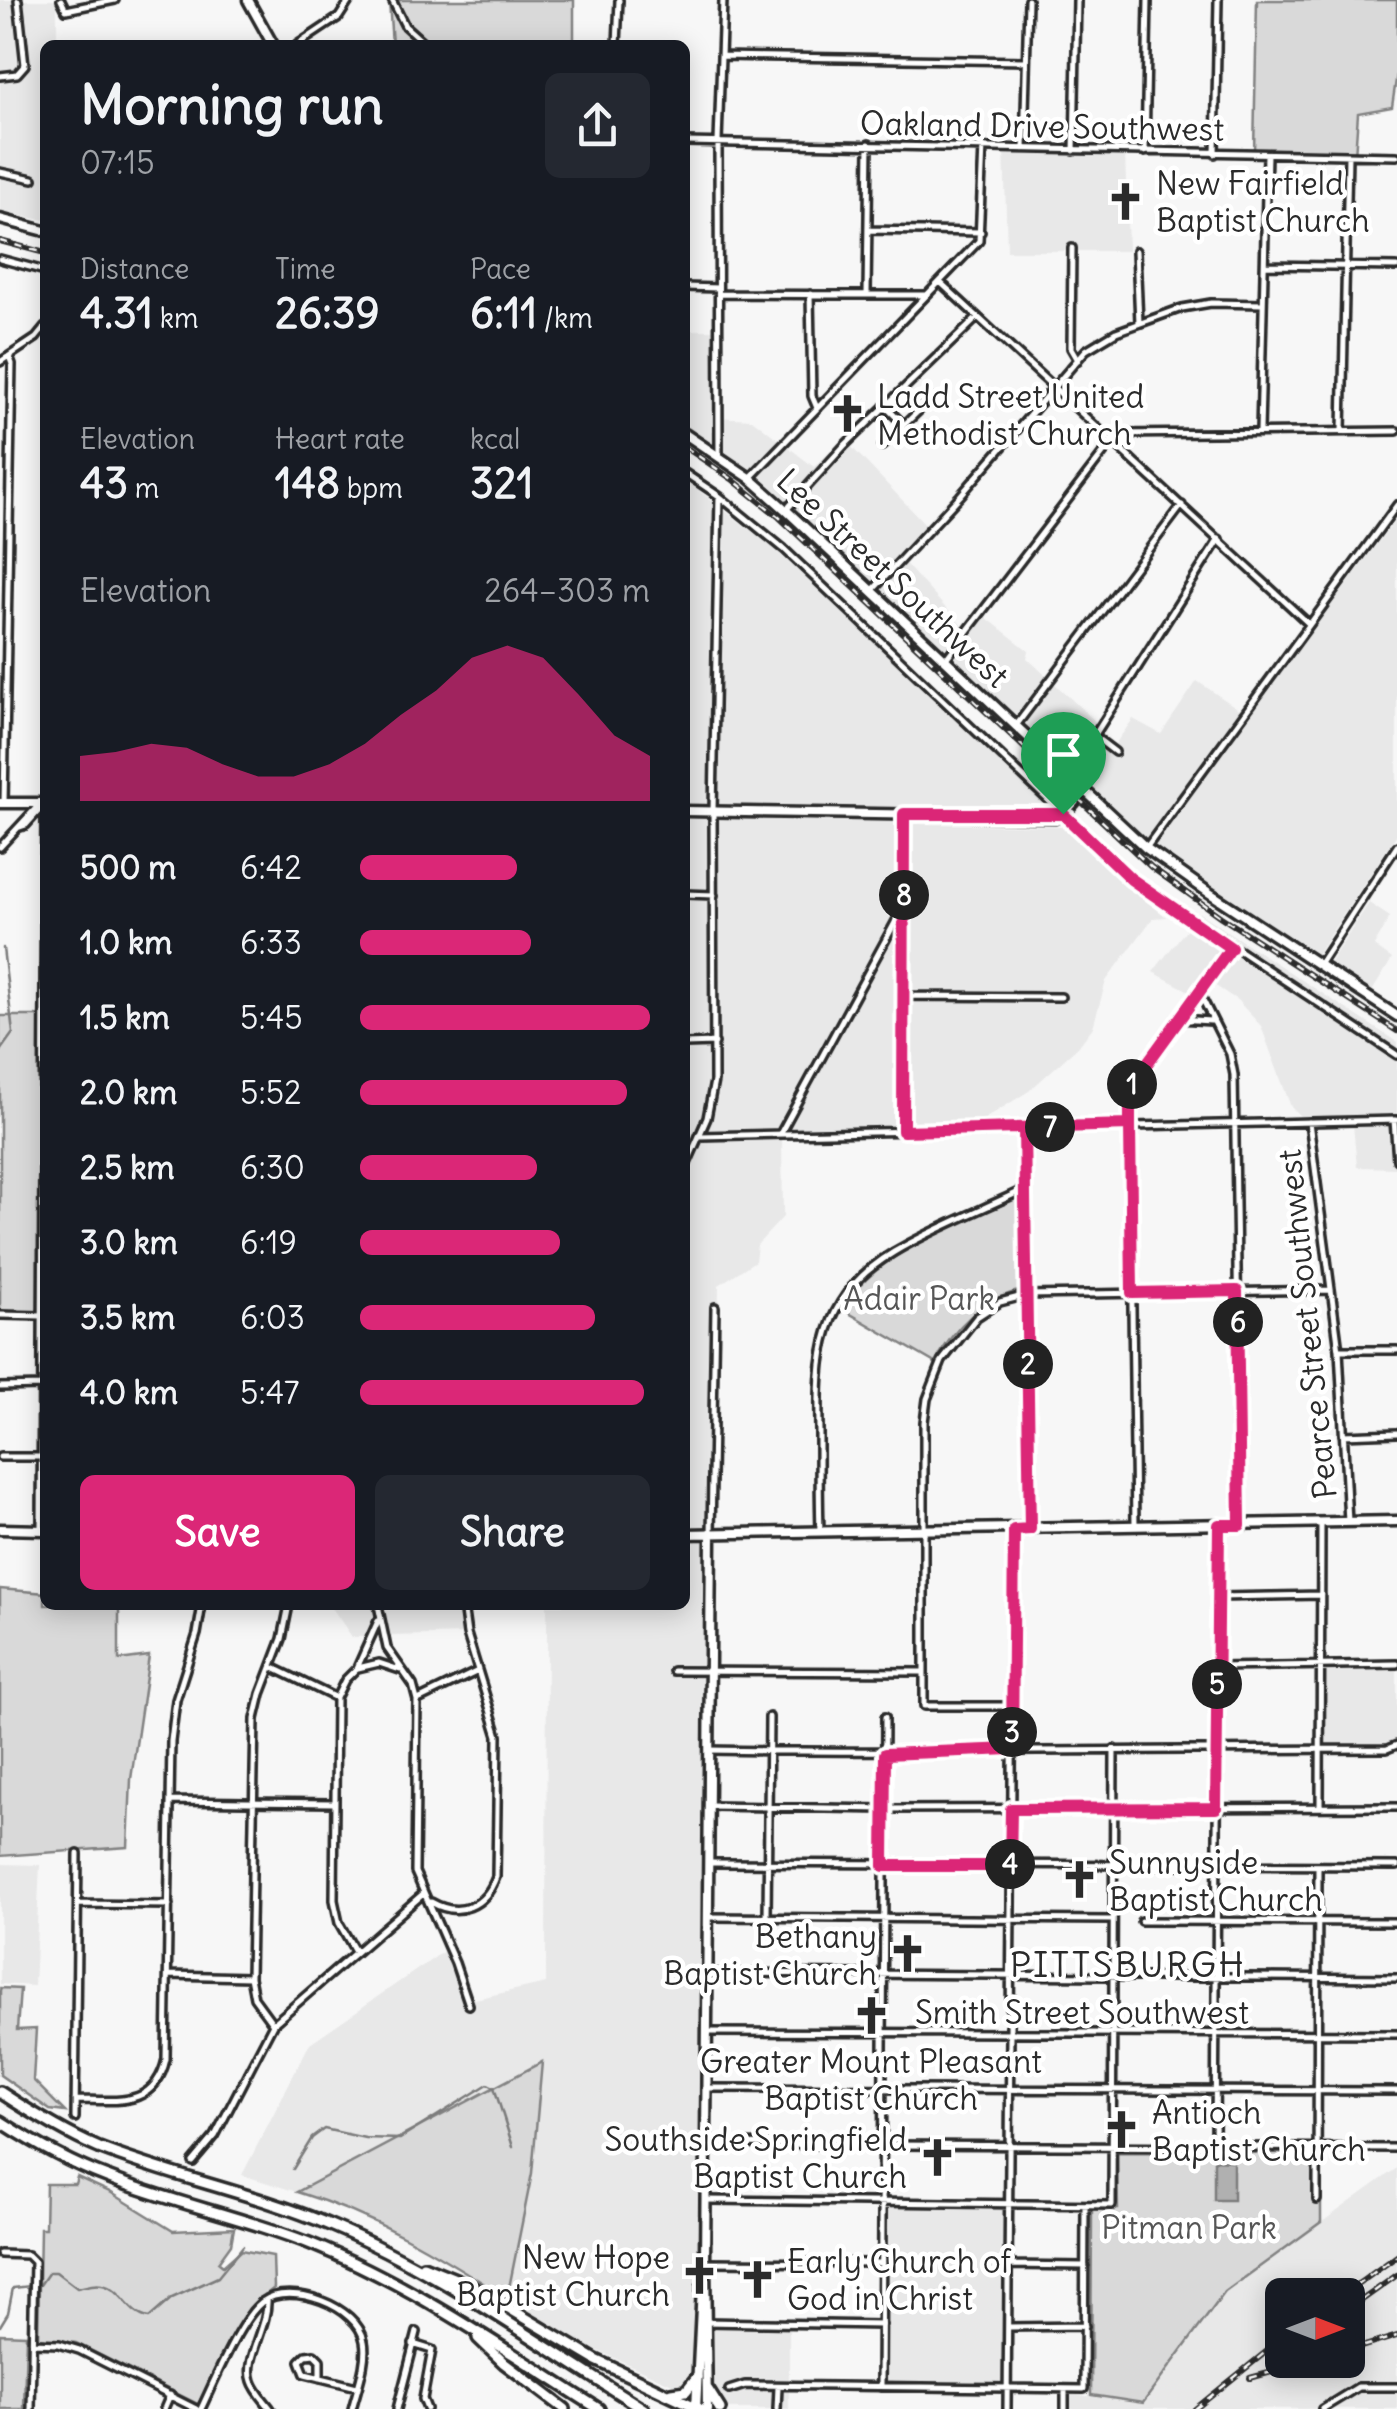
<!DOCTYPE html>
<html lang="en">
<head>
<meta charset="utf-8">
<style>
  body { margin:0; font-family:Delius,sans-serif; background:#242831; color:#f1f3f6; height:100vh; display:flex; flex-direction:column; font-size:38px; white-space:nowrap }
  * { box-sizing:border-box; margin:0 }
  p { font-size:32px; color:#9ea1a6 }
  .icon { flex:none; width:55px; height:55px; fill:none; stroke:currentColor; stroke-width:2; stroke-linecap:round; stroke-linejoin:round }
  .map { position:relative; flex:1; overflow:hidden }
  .drawer { position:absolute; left:40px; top:40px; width:650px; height:1570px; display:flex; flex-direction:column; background:#171b24; border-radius:15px; box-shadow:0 5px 25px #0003 }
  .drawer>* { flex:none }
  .needle { width:65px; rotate:90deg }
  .fabs { position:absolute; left:1265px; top:2278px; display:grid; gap:20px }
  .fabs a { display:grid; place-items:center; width:100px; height:100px; border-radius:15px; background:#171b24; box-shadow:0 5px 25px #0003; font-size:50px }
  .pin { position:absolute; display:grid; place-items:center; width:85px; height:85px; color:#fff; margin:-102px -42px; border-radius:50% 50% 50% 0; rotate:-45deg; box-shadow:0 0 10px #0007 }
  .pin .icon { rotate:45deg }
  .km { position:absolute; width:50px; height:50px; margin:-25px; border-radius:50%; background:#222; color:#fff; font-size:28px; line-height:50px; text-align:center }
  .round { display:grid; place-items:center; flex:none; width:105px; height:105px; border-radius:15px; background:#242831 }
  .head { display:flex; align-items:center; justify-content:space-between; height:170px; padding:0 40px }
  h1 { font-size:55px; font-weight:700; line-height:75px }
  .figures { display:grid; grid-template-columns:repeat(3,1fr); gap:15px; height:170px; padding:10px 40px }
  .figures div { display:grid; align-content:center }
  .figures b { font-size:42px; font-weight:700 }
  .figures small { font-size:28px; font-weight:400 }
  .figures p { font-size:28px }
  .chart { height:280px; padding:20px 40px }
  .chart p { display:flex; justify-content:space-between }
  .chart svg { width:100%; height:180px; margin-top:10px; fill:#db2777; opacity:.7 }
  .button { display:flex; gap:20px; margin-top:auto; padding:20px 40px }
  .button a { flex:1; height:115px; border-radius:15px; background:#db2777; color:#fff; font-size:40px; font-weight:700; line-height:115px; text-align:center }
  .button a+a { background:#242831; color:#f1f3f6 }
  ul { padding:0 40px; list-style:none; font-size:32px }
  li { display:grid; grid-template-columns:160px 120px 1fr; align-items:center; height:75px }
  li i { height:25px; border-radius:12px; background:#db2777 }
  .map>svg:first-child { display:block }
  .built { fill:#e8e8e8; fill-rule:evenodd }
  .green { fill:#d9d9d9; stroke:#828282; stroke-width:2.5 }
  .water { fill:#b0b0b0; stroke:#7b7b7b; stroke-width:2.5 }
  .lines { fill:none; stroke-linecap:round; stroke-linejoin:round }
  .stream { stroke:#7b7b7b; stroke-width:2.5 }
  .minor-casing { stroke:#2b2b2b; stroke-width:12 }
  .major-casing { stroke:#2b2b2b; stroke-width:15 }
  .highway-casing { stroke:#2b2b2b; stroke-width:16 }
  .minor { stroke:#fff; stroke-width:5 }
  .major { stroke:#fff; stroke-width:8 }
  .highway { stroke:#fff; stroke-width:9 }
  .rail-casing { stroke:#2b2b2b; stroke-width:6 }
  .rail { stroke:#fff; stroke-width:2.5; stroke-dasharray:8; stroke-linecap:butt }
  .route-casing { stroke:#fff; stroke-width:20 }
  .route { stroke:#db2777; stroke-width:12 }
  .labels { text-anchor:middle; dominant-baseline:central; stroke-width:9; stroke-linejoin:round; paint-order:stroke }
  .street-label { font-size:32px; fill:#2b2b2b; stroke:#fff }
  .poi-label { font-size:32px; fill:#2b2b2b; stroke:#fff; text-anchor:start }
  .park-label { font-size:32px; fill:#565656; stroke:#fff }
  .neighbourhood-label { font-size:35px; letter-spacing:2.5px; fill:#2b2b2b; stroke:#fff }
</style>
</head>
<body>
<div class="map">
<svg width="1397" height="2409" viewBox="0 0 1397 2409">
  <rect width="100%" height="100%" fill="#f7f7f7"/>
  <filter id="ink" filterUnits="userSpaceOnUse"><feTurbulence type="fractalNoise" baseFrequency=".01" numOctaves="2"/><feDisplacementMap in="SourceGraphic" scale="20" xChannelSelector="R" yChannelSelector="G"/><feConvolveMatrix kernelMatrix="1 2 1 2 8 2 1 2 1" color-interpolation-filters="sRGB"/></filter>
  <g filter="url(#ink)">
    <path class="built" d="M 0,0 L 57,0 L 57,45 L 45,45 L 45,220 L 0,213 Z
      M 1004,145 L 1125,151 L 1128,251 L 1007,251 Z
      M 685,330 L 714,330 L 715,417 L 752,419 L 814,467 L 844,439 L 927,526 L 899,557 L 964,628 L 978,611 L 1029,651 L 1027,658 L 1097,723 L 1068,766 L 769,484 L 750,468 L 685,428 Z
      M 685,480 L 771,546 L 1052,810 L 900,809 L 899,1003 L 1027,1000 L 1026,993 L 909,991 L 912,823 L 1062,826 L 1166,917 L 1153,918 L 1106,981 L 1093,1027 L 1078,1047 L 1029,1091 L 975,1125 L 927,1125 L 927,1135 L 782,1139 L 783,1217 L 757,1245 L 755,1261 L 719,1285 L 708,1985 L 706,2324 L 789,2326 L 789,2409 L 722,2409 L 706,2399 L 556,2332 L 507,2298 L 532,2173 L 542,2063 L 297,2192 L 242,2175 L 310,2043 L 447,1949 L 466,2001 L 546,1983 L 547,1605 L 685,1605 Z
      M 1397,517 L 1397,834 L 1317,954 L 1204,882 L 1143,837 L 1075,775 L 1097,736 L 1113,747 L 1133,719 L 1161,734 L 1197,681 L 1249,716 Z
      M 1369,903 L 1390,917 L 1374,946 L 1392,959 L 1371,993 L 1331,967 L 1330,962 Z
      M 1199,913 L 1397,1042 L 1397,1168 L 1357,1167 L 1353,1125 L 1311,1127 L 1291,1107 L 1261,1026 L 1237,1000 L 1211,983 L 1193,993 L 1153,972 Z
      M 330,1605 L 466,1605 L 467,1634 L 352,1637 Z
      M 1325,1667 L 1397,1667 L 1397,1742 L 1324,1746 Z
      M 0,1864 L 40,1865 L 34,1986 L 0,1984 Z
      M 1397,2168 L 1397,2409 L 1069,2409 L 1069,2394 L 1140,2402 L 1225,2292 ZM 1282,2295 L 1348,2295 L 1348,2360 L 1282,2360 Z
      M 884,2202 L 1010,2202 L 1002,2389 L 884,2387 Z"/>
    <path class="green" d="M 389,0 L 574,0 L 574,45 L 392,45 Z
      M 1257,0 L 1397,0 L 1397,73 L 1392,107 L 1358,113 L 1355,156 L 1254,153 Z
      M 0,1016 L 45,1016 L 40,1318 L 0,1317 Z
      M 1020,1197 L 1022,1290 C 981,1300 955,1326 935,1363 L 842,1309 C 879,1249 958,1225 1020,1197 Z
      M 0,1589 L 45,1593 L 45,1605 L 119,1605 L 119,1660 L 149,1656 L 131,1779 L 128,1847 L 0,1856 Z
      M 0,1988 L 20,1989 L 17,2030 L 36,2029 L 33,2080 L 65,2112 L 50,2110 L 0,2075 Z
      M 542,2062 L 532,2173 L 507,2298 C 438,2254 376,2216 297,2192 Z
      M 1117,2152 L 1321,2153 L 1321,2222 L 1225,2292 L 1143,2403 L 1091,2395 L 1092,2209 L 1118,2209 Z
      M 77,2177 L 110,2192 L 173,2231 L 234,2228 L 231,2244 L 218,2262 L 223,2266 L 241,2250 L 273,2256 L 274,2288 L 249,2308 L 198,2404 L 76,2343 L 38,2338 L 40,2228 L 45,2228 L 46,2184 L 75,2184 Z
      M 0,2334 L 26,2335 L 24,2409 L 0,2409 Z"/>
    <path class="water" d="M 1214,2160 L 1233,2161 L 1233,2200 L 1214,2200 Z"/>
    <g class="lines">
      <path class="stream" d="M 0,1051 L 13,1033 L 3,948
        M 293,2169 L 312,2138 L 324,2129 L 365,2138 L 400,2139 L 488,2084 L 494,2087 L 513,2147
        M 0,2326 L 8,2313 L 13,2288 L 40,2285 L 49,2272 L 56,2272 L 77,2288 C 85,2287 93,2283 102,2285 C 123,2289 128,2315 149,2318 L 172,2298 L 218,2277 L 243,2246"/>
      <defs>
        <path id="minor" d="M 61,0 L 66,10 L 115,0
          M 392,0 L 405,26 L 426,45
          M 297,45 L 339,17 L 350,0
          M 617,45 L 619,0
          M 721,56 L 1026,61
          M 0,76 L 17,74 L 25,65 L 18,0
          M 685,142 L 1397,156
          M 1024,149 L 1028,0
          M 1074,151 L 1077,0
          M 1145,152 L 1148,0
          M 1215,154 L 1218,0
          M 0,172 L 33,179
          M 868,230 L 981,232
          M 1072,248 L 1071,348 L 1078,360
          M 1136,251 L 1139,323
          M 0,259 L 45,271
          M 1265,265 L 1397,267
          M 940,282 L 1309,624
          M 685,287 L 718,288
          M 720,294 L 927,295
          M 810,294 L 812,396 L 817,408
          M 867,294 L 869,144
          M 0,362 L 36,338 L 45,327
          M 904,425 L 931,399
          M 1260,431 L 1267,154
          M 1342,431 L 1348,156
          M 882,446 L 904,425 L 885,406
          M 719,456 L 718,142 L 723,0
          M 685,473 L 719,496 L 784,549 L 1131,879 L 1397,1055
          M 750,478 L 979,241 L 983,146
          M 786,510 L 844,446 L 978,317
          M 872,591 L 960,496 L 1086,350 L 1116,332 L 1182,308 L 1211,303 L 1263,304
          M 945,660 L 1118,434 L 1397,431
          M 1015,727 L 1182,505
          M 1094,736 L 1115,752
          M 1070,774 L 1219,539
          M 4,803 L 12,364 L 9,356
          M 20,827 L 26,825 L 43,806
          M 0,847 L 38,806
          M 1146,848 L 1397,505
          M 685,894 L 714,895
          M 1319,965 L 1397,846
          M 1199,992 L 1230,1054 L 1234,1075 L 1241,1525
          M 904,996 L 1061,997
          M 1179,1019 L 1211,1021
          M 685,1044 L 715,1043
          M 1394,1120 L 1397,1160
          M 1309,1122 L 1339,1350 L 1348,1522
          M 1024,1128 L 1030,1526
          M 903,1131 L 905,815
          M 780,1134 L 903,908
          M 700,1136 L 1397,1120
          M 685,1168 L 707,1118 L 714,1081 L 713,811 L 719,496
          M 0,1315 L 42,1316
          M 1340,1350 L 1397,1350
          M 0,1387 L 42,1386
          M 1343,1435 L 1397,1433
          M 0,1457 L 42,1457
          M 1135,1524 L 1129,1093 L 1231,948
          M 41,1530 L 45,803
          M 820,1532 C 819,1499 819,1466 819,1432 C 818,1355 819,1297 894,1252 C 932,1229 984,1209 1025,1189
          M 711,1534 L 715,1307
          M 1219,1597 L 1321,1595
          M 378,1605 L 387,1648 L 413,1685 L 417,1700 L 415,1872 L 455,1963 L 469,2005
          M 272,1667 L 336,1698
          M 1217,1667 L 1397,1664
          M 358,1668 L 379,1663 L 400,1670
          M 673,1671 L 924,1672
          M 418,1700 L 478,1671
          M 1012,1706 L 924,1706 L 924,1422 L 927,1399 L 942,1361 L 977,1317 L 1000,1302 L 1027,1295 L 1331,1290
          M 709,1750 C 935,1754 1161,1749 1387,1749 L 1397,1745
          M 170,1801 L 334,1803
          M 710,1806 L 885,1809 L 1397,1807
          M 1320,1807 L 1321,1523
          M 710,1863 L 1397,1866
          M 431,1902 C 459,1918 485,1907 496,1877 L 498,1736 L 467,1634 L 463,1605
          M 78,1904 L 169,1905
          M 708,1917 L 1112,1920
          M 767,1918 L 769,1717
          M 1141,1921 L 1397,1922
          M 355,1951 L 339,1923 L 334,1900 L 336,1698 L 345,1680 L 357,1668 L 378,1621
          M 708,1973 L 1397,1978
          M 168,1975 L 250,1977
          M 273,2024 L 254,1998 L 250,1977 L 255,1719 L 261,1694 L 282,1639 L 289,1605
          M 707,2032 L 1397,2034
          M 707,2088 L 1397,2091
          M 75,2100 C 115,2100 155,2109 166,2059 L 171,1741 L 176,1700 L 197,1634 L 202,1605
          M 75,2118 L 78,1854
          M 706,2144 L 1397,2148
          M 1215,2148 L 1219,1525
          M 193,2162 L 215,2136 L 273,2024 L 423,1894
          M 706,2200 L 1112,2205 L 1114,1749
          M 1317,2200 L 1318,1866
          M 0,2254 L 27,2255 L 34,2262 L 31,2409
          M 705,2262 L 882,2263
          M 1008,2265 L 1085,2266
          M 267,2299 C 269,2326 244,2359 252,2381 C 255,2391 265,2401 271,2409
          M 705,2322 L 882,2325
          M 1008,2327 L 1085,2326
          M 34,2343 L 59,2344 L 79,2350 L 196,2409
          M 413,2344 L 432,2350 L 423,2399 L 427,2409
          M 320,2378 L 320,2360 L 314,2354 L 306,2355 L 300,2361 L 305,2374 L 357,2387
          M 881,2387 L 885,1717
          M 729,2390 L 745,2385 L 1084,2389 L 1085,2205
          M 164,2409 L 170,2395
          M 201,2409 C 214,2382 240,2319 262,2302 C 290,2281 358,2306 364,2341 C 368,2361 357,2389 352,2409
          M 397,2409 L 417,2332
          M 777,2409 L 778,2387
          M 1007,2409 L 1014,1529
          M 1065,2409 L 1065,2389
          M 1322,2409 L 1358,2387 L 1397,2387"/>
        <path id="major" d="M 248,0 L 273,45
          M 0,219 L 45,231
          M 685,434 L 750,478 L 786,510 L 1146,848 L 1208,892 L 1397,1016
          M 0,803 L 45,803
          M 685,811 L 1055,817 L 1063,815 L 1083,792
          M 0,1529 L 45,1530
          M 685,1534 L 1397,1521
          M 696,2409 L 702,2286
          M 707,2409 L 705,2262 L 711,1534"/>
        <path id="highway" d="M 0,2092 C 32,2113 64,2133 99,2148 C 175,2178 255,2193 330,2225 C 442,2272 541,2346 644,2409
          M 0,2121 C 34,2143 69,2163 107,2177 C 173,2203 243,2217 309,2243 C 412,2284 505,2350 599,2409
          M 423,2266 L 470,2285 L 596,2360 L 700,2409
          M 478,2338 L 504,2363 L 565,2409
          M 708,2390 L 720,2409
          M 672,2393 L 686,2391 L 697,2377"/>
      </defs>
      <use href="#minor" class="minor-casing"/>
      <use href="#major" class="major-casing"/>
      <use href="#highway" class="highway-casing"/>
      <use href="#minor" class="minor"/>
      <use href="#major" class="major"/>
      <use href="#highway" class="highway"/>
      <defs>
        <path id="rail" d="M 0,241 L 45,253
          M 685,447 L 732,479 L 779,517 L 1151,867 L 1221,917 L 1397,1031
          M 1343,2295 L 1397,2256
          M 1348,2310 L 1397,2275
          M 1348,2351 L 1397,2336
          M 1250,2378 L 1316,2360
          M 1195,2409 L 1282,2339"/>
      </defs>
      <use href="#rail" class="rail-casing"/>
      <use href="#rail" class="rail"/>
    </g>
  </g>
  <g class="lines" filter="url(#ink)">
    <defs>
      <path id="route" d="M 1063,814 L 1131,879 L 1231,948 L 1130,1087 L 1130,1125 L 1024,1128 L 1030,1529 L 1014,1530 L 1012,1749 L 885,1754 L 884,1866 L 1010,1866 L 1011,1809 L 1216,1808 L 1219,1525 L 1240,1525 L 1237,1291 L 1132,1293 L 1130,1125 L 903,1131 L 904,814 L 1063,814"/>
    </defs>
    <use href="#route" class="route-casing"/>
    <use href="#route" class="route"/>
  </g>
  <defs>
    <symbol id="church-bare" viewBox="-9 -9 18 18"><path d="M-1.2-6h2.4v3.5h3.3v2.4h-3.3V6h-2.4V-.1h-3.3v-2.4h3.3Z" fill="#2b2b2b" stroke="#fff" stroke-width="2.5" paint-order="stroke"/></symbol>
  </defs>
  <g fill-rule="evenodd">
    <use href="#church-bare" x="1098" y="174" width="55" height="55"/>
    <use href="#church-bare" x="820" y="386" width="55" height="55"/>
    <use href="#church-bare" x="1052" y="1852" width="55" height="55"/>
    <use href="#church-bare" x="880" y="1926" width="55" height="55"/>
    <use href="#church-bare" x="844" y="1988" width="55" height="55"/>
    <use href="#church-bare" x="1094" y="2102" width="55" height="55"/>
    <use href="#church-bare" x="910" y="2130" width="55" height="55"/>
    <use href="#church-bare" x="672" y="2248" width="55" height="55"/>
    <use href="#church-bare" x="730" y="2252" width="55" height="55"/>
  </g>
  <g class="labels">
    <g class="street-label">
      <text transform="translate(1042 126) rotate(1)">Oakland Drive Southwest</text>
      <text transform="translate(893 578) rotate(43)">Lee Street Southwest</text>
      <text transform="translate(1307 1324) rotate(-96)">Pearce Street Southwest</text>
      <text x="1082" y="2012">Smith Street Southwest</text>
    </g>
    <g class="poi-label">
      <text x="1156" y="183">New Fairfield<tspan x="1156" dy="37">Baptist Church</tspan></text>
      <text x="877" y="396">Ladd Street United<tspan x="877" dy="37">Methodist Church</tspan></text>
      <text x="1109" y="1862">Sunnyside<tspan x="1109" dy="37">Baptist Church</tspan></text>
      <text x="877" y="1936" text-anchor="end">Bethany<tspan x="877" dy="37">Baptist Church</tspan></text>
      <text x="871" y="2061" text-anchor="middle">Greater Mount Pleasant<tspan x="871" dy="37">Baptist Church</tspan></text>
      <text x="1152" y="2112">Antioch<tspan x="1152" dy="37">Baptist Church</tspan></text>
      <text x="907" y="2139" text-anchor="end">Southside Springfield<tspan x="907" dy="37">Baptist Church</tspan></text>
      <text x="670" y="2257" text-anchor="end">New Hope<tspan x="670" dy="37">Baptist Church</tspan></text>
      <text x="787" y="2261">Early Church of<tspan x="787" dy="37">God in Christ</tspan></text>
    </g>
    <g class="park-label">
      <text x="919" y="1298">Adair Park</text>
      <text x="1189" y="2227">Pitman Park</text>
    </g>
    <g class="neighbourhood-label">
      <text x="1128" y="1964">PITTSBURGH</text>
    </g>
  </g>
</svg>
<div class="fabs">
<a><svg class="needle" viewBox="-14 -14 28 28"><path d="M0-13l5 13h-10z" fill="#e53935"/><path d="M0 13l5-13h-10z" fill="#9ea1a6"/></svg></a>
</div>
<div class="pin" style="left:1063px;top:814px;background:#1e9e55"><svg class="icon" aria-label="arrive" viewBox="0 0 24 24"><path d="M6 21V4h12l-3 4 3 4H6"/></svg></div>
<b class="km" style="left:1132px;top:1084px">1</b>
<b class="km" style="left:1028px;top:1364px">2</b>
<b class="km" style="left:1012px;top:1732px">3</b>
<b class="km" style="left:1010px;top:1864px">4</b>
<b class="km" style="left:1217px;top:1684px">5</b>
<b class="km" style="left:1238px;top:1322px">6</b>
<b class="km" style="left:1050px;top:1127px">7</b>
<b class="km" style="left:904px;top:895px">8</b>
<section class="drawer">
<div class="head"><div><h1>Morning run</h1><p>07:15</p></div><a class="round"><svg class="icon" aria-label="share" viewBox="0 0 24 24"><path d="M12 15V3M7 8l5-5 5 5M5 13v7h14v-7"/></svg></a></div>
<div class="figures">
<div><p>Distance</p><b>4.31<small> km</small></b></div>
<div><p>Time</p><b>26:39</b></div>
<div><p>Pace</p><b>6:11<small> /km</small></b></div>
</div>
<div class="figures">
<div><p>Elevation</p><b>43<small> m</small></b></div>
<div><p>Heart rate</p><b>148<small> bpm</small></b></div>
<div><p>kcal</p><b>321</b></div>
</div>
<div class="chart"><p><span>Elevation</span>264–303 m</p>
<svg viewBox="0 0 160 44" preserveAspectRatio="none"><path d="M0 44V33L10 32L20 30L30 31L40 35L50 38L60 38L70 35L80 30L90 23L100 17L110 9L120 6L130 9L140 18L150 28L160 33V44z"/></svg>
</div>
<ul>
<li><b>500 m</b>6:42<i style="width:54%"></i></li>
<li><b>1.0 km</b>6:33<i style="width:59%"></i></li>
<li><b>1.5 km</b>5:45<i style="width:100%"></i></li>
<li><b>2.0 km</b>5:52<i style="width:92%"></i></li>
<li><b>2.5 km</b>6:30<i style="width:61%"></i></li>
<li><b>3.0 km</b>6:19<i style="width:69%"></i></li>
<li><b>3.5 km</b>6:03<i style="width:81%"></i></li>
<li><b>4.0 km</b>5:47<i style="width:98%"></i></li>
</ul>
<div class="button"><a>Save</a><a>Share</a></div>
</section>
</div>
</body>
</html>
